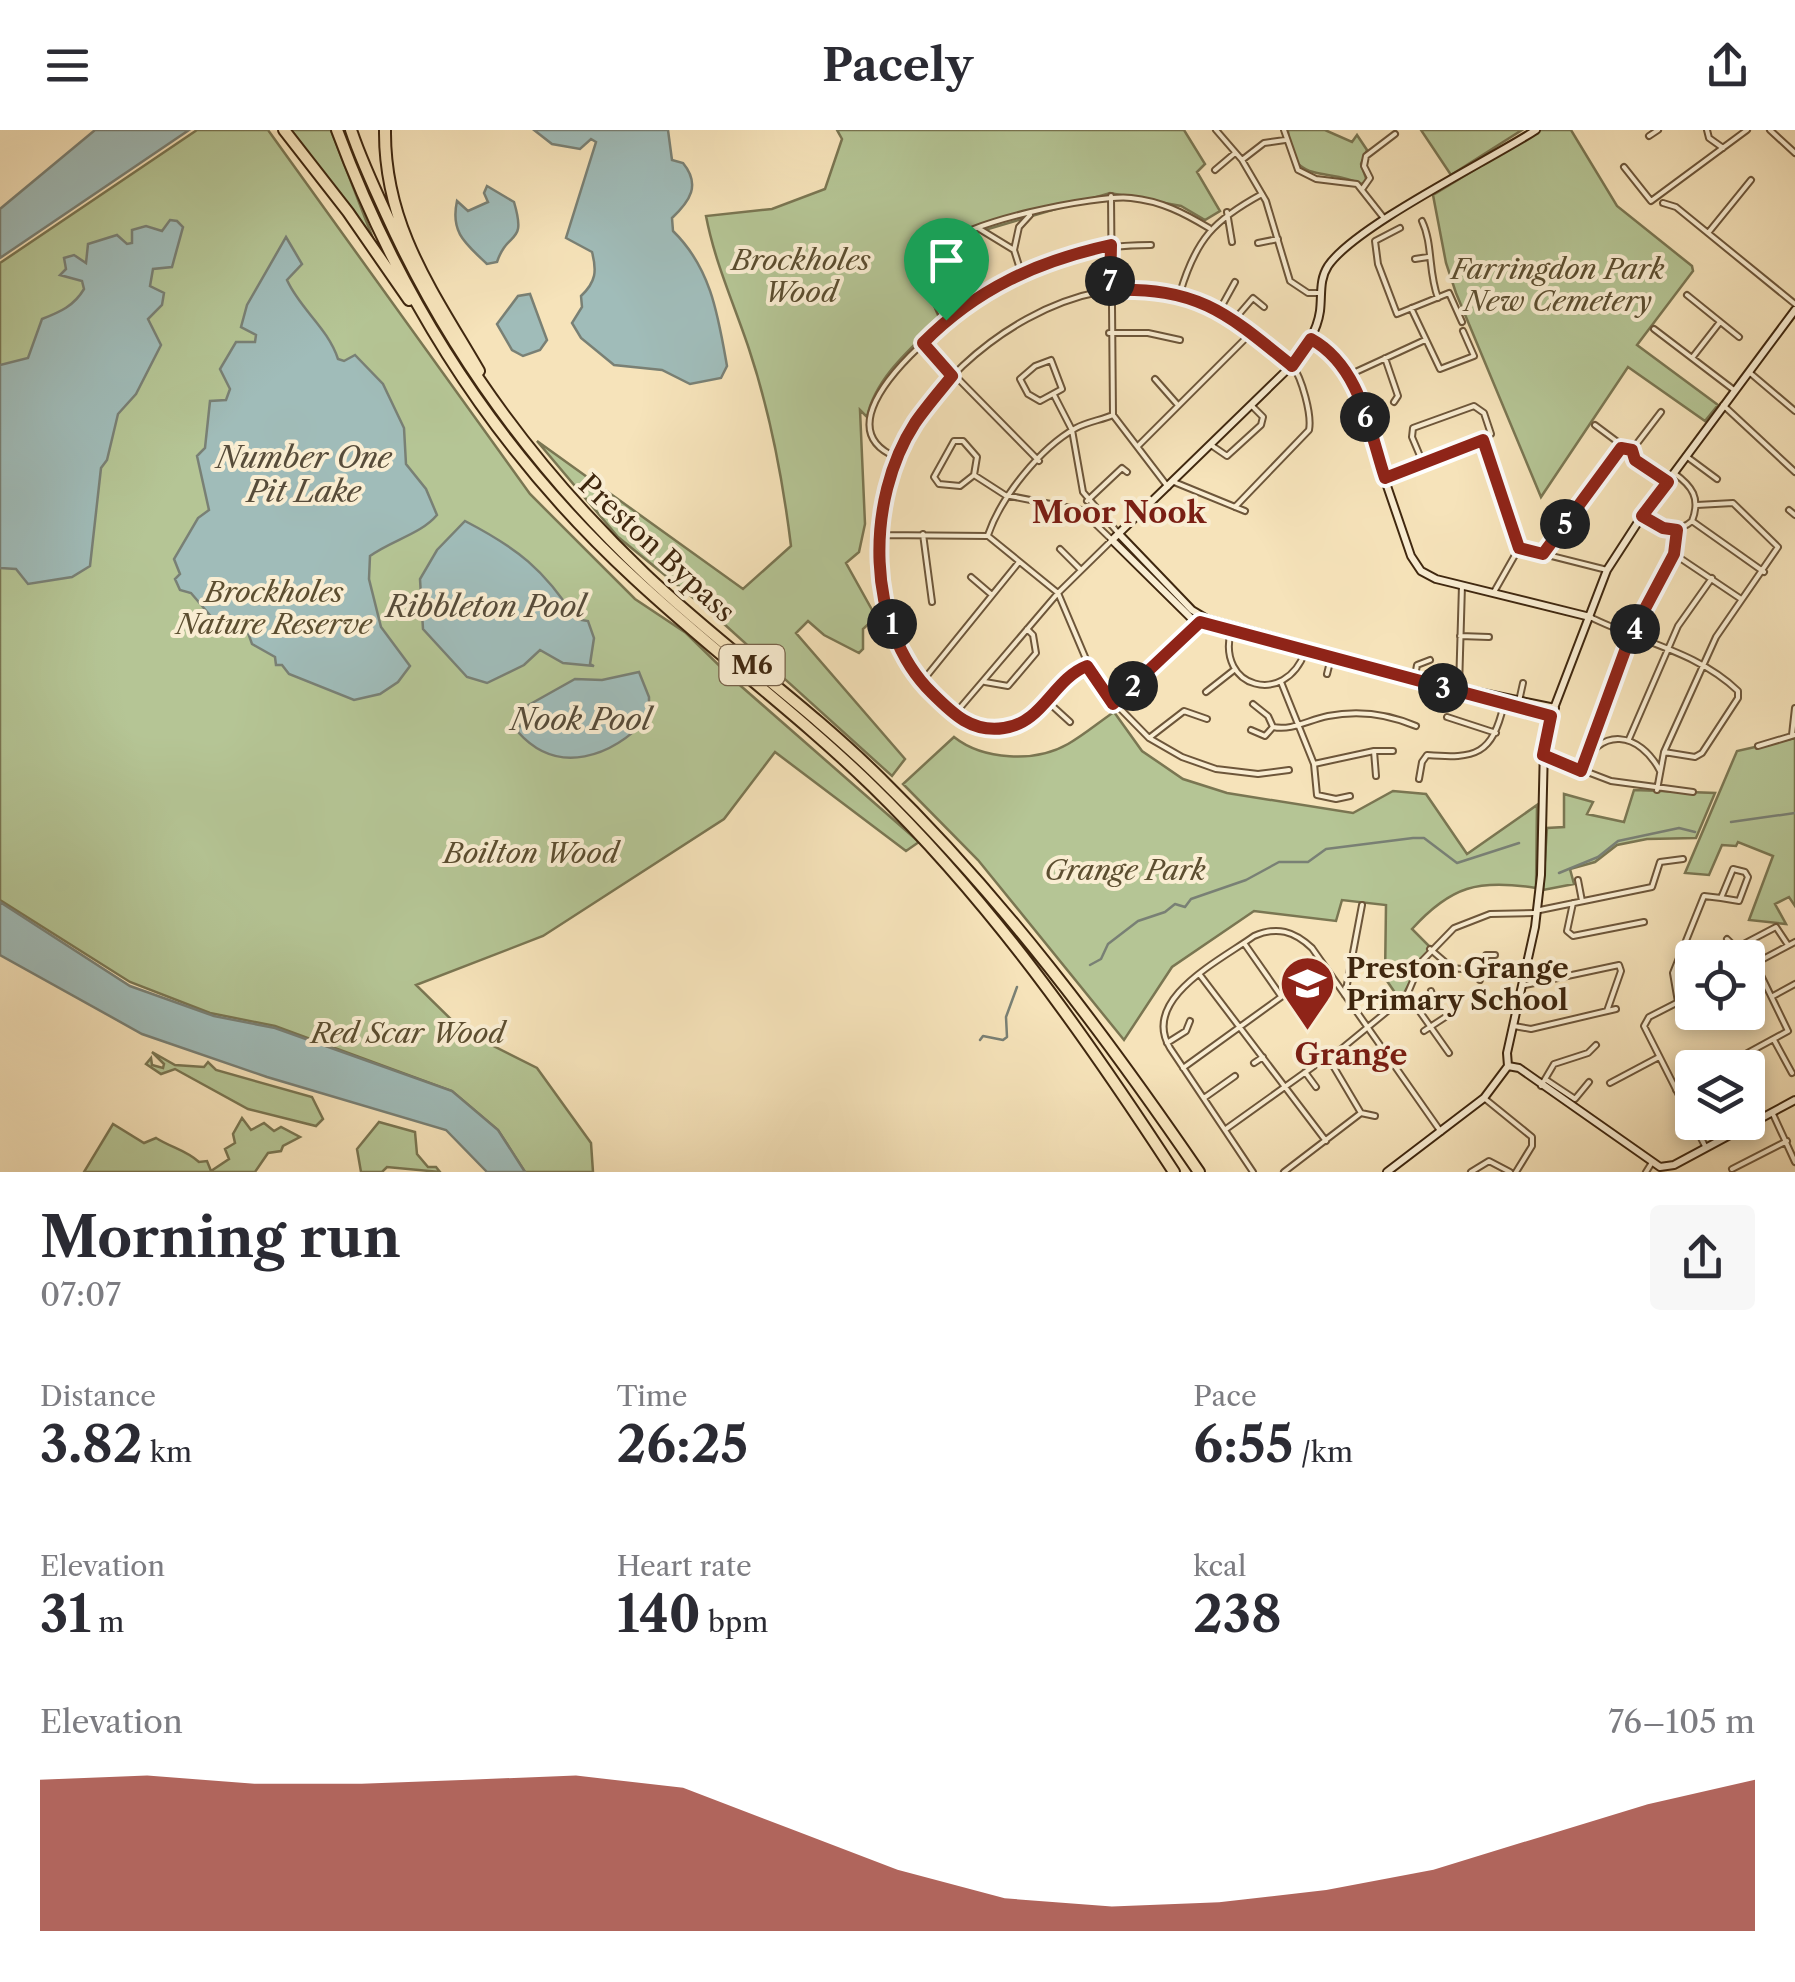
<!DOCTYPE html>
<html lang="en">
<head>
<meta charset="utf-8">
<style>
  body { margin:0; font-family:"Libre Caslon Text",serif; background:#f7f7f7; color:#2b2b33; height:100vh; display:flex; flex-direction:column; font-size:38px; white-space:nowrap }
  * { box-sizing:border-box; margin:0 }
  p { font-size:32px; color:#7c7c81 }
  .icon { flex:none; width:55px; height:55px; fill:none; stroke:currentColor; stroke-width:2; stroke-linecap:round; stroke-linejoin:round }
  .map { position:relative; height:1042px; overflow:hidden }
  .drawer { display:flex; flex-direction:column; background:#fff; flex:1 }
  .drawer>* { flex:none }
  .fabs { position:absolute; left:1675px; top:810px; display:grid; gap:20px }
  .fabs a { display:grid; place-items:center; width:90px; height:90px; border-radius:10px; background:#fff; box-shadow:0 5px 15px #0003; font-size:50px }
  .pin { position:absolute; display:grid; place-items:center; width:85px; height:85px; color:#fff; margin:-102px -42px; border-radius:50% 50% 50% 0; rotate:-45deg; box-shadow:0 0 10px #0007 }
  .pin .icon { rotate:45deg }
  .km { position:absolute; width:50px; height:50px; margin:-25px; border-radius:50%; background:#222; color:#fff; font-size:28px; line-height:50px; text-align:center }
  .round { display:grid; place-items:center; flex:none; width:105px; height:105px; border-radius:10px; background:#f7f7f7 }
  .headline { display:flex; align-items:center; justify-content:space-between; height:170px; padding:0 40px }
  h1 { font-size:55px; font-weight:800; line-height:75px }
  .stats { display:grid; grid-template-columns:repeat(3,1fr); gap:15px; height:170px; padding:10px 40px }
  .stats div { display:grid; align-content:center }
  .stats b { font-size:50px; font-weight:800 }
  .stats small { font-size:28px; font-weight:400 }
  .stats p { font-size:28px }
  .chart { height:280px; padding:20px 40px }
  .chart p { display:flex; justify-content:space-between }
  .chart svg { width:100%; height:180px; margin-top:10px; fill:#8f2418; opacity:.7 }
  header { display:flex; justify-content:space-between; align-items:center; height:130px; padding:0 40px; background:#fff; font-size:45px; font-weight:800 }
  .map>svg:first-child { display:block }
  .green { fill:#b5c595; stroke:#7a7652; stroke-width:2.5 }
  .water { fill:#a0bcb9; stroke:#798075; stroke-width:2.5 }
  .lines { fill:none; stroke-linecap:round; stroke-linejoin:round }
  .stream { stroke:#798075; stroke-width:2.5 }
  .street-casing { stroke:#6d563a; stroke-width:8 }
  .secondary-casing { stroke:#3f270f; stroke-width:10 }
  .highway-casing { stroke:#3f270f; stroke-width:14 }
  .street { stroke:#f9edd2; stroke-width:4 }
  .secondary { stroke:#f9edd2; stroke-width:6 }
  .highway { stroke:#f6e3ba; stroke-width:10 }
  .route-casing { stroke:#fff; stroke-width:20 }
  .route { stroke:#8f2418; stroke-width:12 }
  .labels { text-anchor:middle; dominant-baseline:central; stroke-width:8; stroke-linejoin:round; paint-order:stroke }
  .shield { fill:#f9edd2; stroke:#77624a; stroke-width:2.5 }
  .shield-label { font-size:25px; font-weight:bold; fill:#3f270f }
  .park-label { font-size:28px; font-style:italic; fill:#5c4e30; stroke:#f9edd2 }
  .street-label { font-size:28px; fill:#3f270f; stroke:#f9edd2 }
  .poi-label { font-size:28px; font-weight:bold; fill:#3f270f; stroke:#f9edd2; text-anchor:start }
  .water-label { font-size:30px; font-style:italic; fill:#574c3a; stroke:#f9edd2 }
  .neighbourhood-label { font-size:30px; font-weight:bold; fill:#7a1f14; stroke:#f9edd2 }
</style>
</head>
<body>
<header><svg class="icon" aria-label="menu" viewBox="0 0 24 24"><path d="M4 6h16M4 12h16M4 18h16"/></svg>Pacely<svg class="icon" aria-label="share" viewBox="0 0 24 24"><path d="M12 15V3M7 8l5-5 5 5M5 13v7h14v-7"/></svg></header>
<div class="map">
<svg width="1795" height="1042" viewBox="0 0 1795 1042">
  <rect width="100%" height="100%" fill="#f6e3ba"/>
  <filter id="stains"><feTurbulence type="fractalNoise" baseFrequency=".002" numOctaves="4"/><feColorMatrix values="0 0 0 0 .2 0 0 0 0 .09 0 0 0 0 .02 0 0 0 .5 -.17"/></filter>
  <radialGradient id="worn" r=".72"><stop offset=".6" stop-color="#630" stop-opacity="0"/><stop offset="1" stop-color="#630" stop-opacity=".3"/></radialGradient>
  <path class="green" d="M 197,0 L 268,0 L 530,364 L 635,469 L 686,503 L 734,550 L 919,712 L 906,721 L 775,622 L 724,689 L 543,806 L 416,855 L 462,900 L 537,938 L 591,1013 L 593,1042 L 525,1042 L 498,1000 L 452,961 L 275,896 L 210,883 L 130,852 L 0,770 L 0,133 Z
    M 291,0 L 331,0 L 374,111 Z
    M 837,0 L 1184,0 L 1205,34 L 1197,42 L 1220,81 L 1205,90 L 1181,76 L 1110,63 L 951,110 L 936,119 L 925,154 L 940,190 C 912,217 875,248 867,287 L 860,280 L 865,394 L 859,422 L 846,433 L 876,487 L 863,499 L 863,519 L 859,523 L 824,505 L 808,491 L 796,503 L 905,629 L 892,646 L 713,484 L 618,407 L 537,311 L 743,459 L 791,416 C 783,351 770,282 749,219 C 734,174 715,133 706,86 L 772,79 L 825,59 L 842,9 Z
    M 1288,0 L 1325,0 L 1352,12 L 1357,5 L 1367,20 L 1361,34 L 1367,51 L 1361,54 C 1326,37 1289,56 1288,0 Z
    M 1421,0 L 1522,0 L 1451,45 Z
    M 1540,0 L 1571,0 L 1617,76 L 1692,136 L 1693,141 L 1637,215 L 1718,275 L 1705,291 L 1628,237 L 1541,367 L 1456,163 L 1446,133 L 1433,65 Z
    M 1114,582 L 1142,621 L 1183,649 L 1227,663 L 1353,683 L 1393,661 L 1426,664 L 1467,724 L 1537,675 L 1536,758 C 1478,749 1451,756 1412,799 L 1430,817 L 1400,870 L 1385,848 L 1386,775 L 1342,770 L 1336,791 L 1254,781 L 1172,837 L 1124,910 L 978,730 L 903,654 L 954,607 C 983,630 1035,633 1068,614 C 1084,605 1099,592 1114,582 Z
    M 1795,608 L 1795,776 L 1789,767 L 1775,774 L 1786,794 L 1749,790 L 1773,726 L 1738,712 L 1736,716 L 1722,715 L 1709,745 L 1685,743 L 1737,621 Z
    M 1634,660 L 1715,663 L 1696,708 L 1647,709 L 1617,715 L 1595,732 L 1570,739 L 1574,754 L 1543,760 L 1547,698 L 1564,697 L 1564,664 L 1593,672 L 1587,684 L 1624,692 Z
    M 152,922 L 175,935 L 204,937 L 208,932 L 216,940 L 312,967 L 323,989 L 316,996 L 248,979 L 175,939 L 161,944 L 146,934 L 151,928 L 152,935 L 163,938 L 164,934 Z
    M 242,988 L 251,1000 L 264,993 L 274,1001 L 281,997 L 300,1007 L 283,1016 L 281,1021 L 268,1023 L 255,1042 L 84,1042 L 113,994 L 144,1013 L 156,1008 C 172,1018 186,1020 199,1032 L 207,1031 L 211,1041 L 229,1029 L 225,1019 L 235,1013 L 233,1004 Z
    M 379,992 L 415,1002 L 417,1024 L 428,1037 L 436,1037 L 440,1042 L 387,1037 L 382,1042 L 361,1042 L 357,1019 Z"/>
  <path class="water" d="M 95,0 L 189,0 L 0,128 L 0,79 Z
    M 534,0 L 668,0 L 672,30 L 683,33 C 701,55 690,71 672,88 L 673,101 C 711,138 718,185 727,236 L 721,248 L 690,254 L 662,240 L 614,235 L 581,208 L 572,193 L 582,177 L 581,166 C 596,152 597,141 592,122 L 566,108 L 596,12 L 591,9 L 580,19 L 552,14 Z
    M 487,56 L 514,72 C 527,116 508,99 497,132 L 487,134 C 466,114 450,103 457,71 L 468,81 L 488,72 L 484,63 Z
    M 170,90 L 177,91 L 183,97 L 172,137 L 153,139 L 150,156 L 164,163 L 162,175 L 148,189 L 161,215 L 136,264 L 118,284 L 107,330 L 101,338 L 90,436 L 72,447 L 28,454 L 16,439 L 0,438 L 0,235 L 28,228 L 42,189 C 60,182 74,176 84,159 L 82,151 L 60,145 L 66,139 L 64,128 L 74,125 L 86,133 L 88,114 L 117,105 L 127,114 L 132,113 L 132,100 L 146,96 L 162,101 Z
    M 286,107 L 302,134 L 287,150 C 300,179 328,198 338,229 L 344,231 L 355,225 L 383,254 L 404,298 L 406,334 L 426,359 L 437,385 C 421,404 392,410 370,426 L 369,449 L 381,497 L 410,536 L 398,552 L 380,564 L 354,570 L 289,544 L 282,535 L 276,535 L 275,527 L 252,514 L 247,500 L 214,490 L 191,463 L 180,460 L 175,449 L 180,444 L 174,429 L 198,388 L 209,380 L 197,326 L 205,318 L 210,271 L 226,270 L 230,259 L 220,239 L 236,212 L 255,212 L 256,205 L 241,197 L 247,175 Z
    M 530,164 L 547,210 L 540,220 L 523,226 L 512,220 L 497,194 L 518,166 Z
    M 465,391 C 517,418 544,439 576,489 L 588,491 L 594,508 L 590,534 L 594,536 L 563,533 L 540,520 L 524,535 L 487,553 L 467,547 L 423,499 L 420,449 L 437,420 Z
    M 639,542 L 649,567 L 649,587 C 612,627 558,647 518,602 L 525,577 L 575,549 L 602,550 Z
    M 0,772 L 130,856 L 214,886 L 275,898 L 452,961 L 498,1000 L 525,1042 L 487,1042 L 446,1000 L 267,947 L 142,904 L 0,825 Z"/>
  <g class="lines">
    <path class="stream" d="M 1731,692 L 1795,683
      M 1559,743 L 1598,727 L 1618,711 L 1679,698 L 1695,702
      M 1090,835 L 1101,829 L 1108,814 L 1138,791 L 1165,782 L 1175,774 L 1185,777 L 1191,769 L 1246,750 L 1279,732 L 1308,732 L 1326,719 L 1413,708 L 1424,708 L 1457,733 L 1519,713
      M 980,910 L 983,906 L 1003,910 L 1007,907 L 1006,887 L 1017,857"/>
    <defs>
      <path id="street" d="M 1216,0 L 1242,30 L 1266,71 L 1290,151 L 1308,163 L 1320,163
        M 1284,0 L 1298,40 L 1316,49 L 1357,54 L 1383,87
        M 1707,0 L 1709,8 L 1723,18
        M 1770,0 L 1795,23
        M 1649,6 L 1658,0
        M 1242,30 L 1264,13 L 1285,10
        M 1624,37 L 1651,71 L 1747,0
        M 1215,40 L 1235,23
        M 1363,58 L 1370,48 L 1364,36 L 1366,26 L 1395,4
        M 1111,66 L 1113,285 L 1168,357
        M 1663,73 L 1676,77 L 1795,174
        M 1227,82 L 1232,112
        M 1422,91 C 1433,114 1428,142 1438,168
        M 978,98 L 1014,120 L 1021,142
        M 1400,98 L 1375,111 L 1378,134 L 1397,184 L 1449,163 L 1462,192
        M 1708,103 L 1751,50
        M 1258,113 L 1278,109
        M 1014,120 L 1019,97 L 1030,85
        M 938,121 L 948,127 L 964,124 L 970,102
        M 1415,129 L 1428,127
        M 1180,163 C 1196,109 1214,90 1262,64
        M 1687,165 L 1739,207
        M 1411,178 L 1440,239 L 1474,226 L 1463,201
        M 1219,181 L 1235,152
        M 945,190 C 931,167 921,144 939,119 C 958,93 1098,64 1131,68 C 1161,71 1184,83 1209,98
        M 1234,190 L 1253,168 L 1264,177
        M 1654,199 L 1734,260
        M 1109,203 L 1148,203 L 1180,210
        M 923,213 L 1039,331
        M 1385,228 L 1398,266 L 1394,272
        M 1692,228 L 1720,192
        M 1051,230 L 1062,259 L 1040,271 L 1028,264 L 1020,249 L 1035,236 Z
        M 1749,242 L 1795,281
        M 1349,245 L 1425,210
        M 1155,249 L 1177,274
        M 1054,265 L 1072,300 L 1083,362 L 1119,404
        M 1723,275 L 1795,342
        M 1595,295 L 1623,316
        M 1483,310 L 1519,418 L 1494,462
        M 954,311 L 963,311 L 977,327 L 974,345 L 960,356 L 939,354 L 934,347 Z
        M 1211,315 L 1227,326 L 1261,295 L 1263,287 L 1252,276
        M 1138,316 L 1251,203
        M 1632,320 L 1661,282
        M 1686,326 L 1717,349
        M 896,327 C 802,288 985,158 1024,140 C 1065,122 1107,115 1151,115
        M 1423,333 L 1412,307 L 1413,298 L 1474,276 L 1484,283 L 1491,304 L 1483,310
        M 1385,348 L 1483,310
        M 1174,352 L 1245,381
        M 1087,371 L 1122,338 L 1127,342
        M 1789,380 L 1795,385
        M 1642,386 C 1659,395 1675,406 1692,391 C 1701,368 1692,356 1674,343
        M 1692,391 L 1764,442
        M 1677,399 L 1674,424 L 1741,469
        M 923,404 L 932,472
        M 881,405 L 988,406 L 1058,463 L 1097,555 L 1149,608 L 1182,627 L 1216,639 L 1258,644 L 1289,640
        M 988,405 C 1001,367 1040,318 1076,298 C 1087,292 1101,290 1113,285
        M 1520,418 L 1607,440
        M 1060,419 L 1080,439
        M 1543,424 L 1621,318 L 1632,320 L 1635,329 L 1668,352
        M 971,447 L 992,465
        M 1590,487 C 1640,512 1698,522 1738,561 L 1738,568 L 1702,623 L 1695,627 L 1664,622
        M 1231,501 C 1216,558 1285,577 1305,522
        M 1460,506 L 1489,507
        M 1087,536 C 1053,548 1043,592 1004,598 C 973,603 953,584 932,564 C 908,540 896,510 887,477 C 872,418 881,347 914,294 C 965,213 1077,138 1177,163 C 1201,169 1225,184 1244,198 C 1258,208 1281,221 1292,235 C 1302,248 1312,285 1309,300 L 1235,377
        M 1327,544 L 1331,528
        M 1415,546 L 1417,535 L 1430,530
        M 985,552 L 1008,556 L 1036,523 L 1033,505 L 1027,499
        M 1281,552 L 1314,634 L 1317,665 L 1336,669 L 1350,666
        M 921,553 L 1019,432
        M 1459,558 L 1462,455
        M 1206,562 L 1234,540
        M 1047,571 L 1070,592
        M 1519,571 L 1523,553
        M 1113,574 L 1200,492
        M 1253,574 L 1268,586 L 1273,597
        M 954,585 L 1058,463 L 1112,410 L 1081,380 L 1005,365 L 974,345
        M 1447,587 L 1496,603
        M 1251,600 L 1265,606 L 1273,597 C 1292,601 1308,590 1328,586 C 1358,580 1388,584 1416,596
        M 1792,605 L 1795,578
        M 1149,608 L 1184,581 L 1207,589
        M 1629,609 L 1678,496 L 1712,448
        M 1758,616 L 1795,605
        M 1592,619 L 1631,507 L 1674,424
        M 1374,621 L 1393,621
        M 1543,625 L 1611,651 L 1693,662
        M 1314,634 L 1374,621 L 1376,646
        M 1581,641 C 1599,595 1640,602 1660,641
        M 1419,649 L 1422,632 L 1427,625 C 1476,629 1492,625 1504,574
        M 1657,660 L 1664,622 L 1716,507 L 1778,417 L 1733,373 L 1697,375
        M 1578,750 L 1582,771
        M 1573,773 L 1567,801 L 1573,806 L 1644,792
        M 1540,780 L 1652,757 L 1660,732 L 1683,729
        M 1727,809 L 1736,818 L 1776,797 L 1788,815
        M 1244,813 L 1281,866
        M 1430,819 L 1452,838 L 1482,841
        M 1748,837 L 1795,812
        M 1200,845 L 1326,1011
        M 1480,850 L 1486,825 L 1495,825
        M 1525,855 L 1619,835 L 1621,841 L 1607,881
        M 1345,865 L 1362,775
        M 1408,865 L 1449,923
        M 1692,865 L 1649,887 L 1644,896 L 1692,991
        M 1773,866 L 1795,854
        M 1678,872 L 1673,843 L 1704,766 L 1721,768 L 1733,739 L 1745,742 L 1748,747 L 1739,771 L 1721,768
        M 1420,880 L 1434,871 L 1431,861
        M 1514,896 L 1531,899 L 1616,879
        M 1424,901 L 1450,884
        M 1774,910 L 1792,943
        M 1167,913 L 1186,901 L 1190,891
        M 1254,933 L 1263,927
        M 1183,938 L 1324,836
        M 1720,938 L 1788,901 L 1755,833
        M 1305,942 L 1316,957
        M 1545,949 L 1575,969 L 1589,952
        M 1610,953 L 1659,927
        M 1541,956 L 1554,934 L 1588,923 L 1596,915
        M 1676,960 L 1692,951
        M 1204,968 L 1235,946
        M 1484,968 L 1532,1007 L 1532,1016 L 1516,1042
        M 1772,982 L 1795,1032
        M 1361,983 L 1375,986
        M 1693,992 L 1706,1018
        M 1226,999 L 1314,936
        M 1732,1039 L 1787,1011
        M 1253,1042 L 1170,918 C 1140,869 1221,830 1254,806 C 1277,796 1294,801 1312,818 L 1441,1002
        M 1284,1042 L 1361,983 L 1329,929 L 1407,865 L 1421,832 L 1454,798 L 1490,784 L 1535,783
        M 1471,1042 L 1489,1031 L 1510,1042
        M 1646,1042 L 1651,1034"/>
      <path id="secondary" d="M 1536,0 C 1488,31 1355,96 1328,136 C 1319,150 1322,164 1320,181 C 1317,202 1305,219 1292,235 L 1112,410 L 1191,488 L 1200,492 L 1551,586
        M 1311,209 L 1332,223 L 1349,245 L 1411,426 L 1421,441 L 1436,449 L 1590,487
        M 1119,404 L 1192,480 L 1207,489 L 1459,558 L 1555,578
        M 1508,936 L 1519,938 L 1660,1037 L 1674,1035 L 1795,970
        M 1387,1042 L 1484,968 L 1508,936 L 1507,923 L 1535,797 L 1541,745 L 1544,616 L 1551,586 L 1607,440 L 1642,386 L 1795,180"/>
      <path id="highway" d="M 284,0 L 348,82 L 409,170
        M 337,0 C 401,172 498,323 634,448 C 711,520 797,583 872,656 C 991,772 1084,904 1174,1042
        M 351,0 C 363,36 380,70 396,105 C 458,235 541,345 645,444 C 721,516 806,575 880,648 C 1002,767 1103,902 1199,1042
        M 385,0 C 384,96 433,162 479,241"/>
    </defs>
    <use href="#street" class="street-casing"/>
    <use href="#secondary" class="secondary-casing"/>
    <use href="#highway" class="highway-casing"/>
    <use href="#street" class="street"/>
    <use href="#secondary" class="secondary"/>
    <use href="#highway" class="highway"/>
  </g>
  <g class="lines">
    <defs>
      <path id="route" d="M 1111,115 L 1110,160 C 1198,157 1226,182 1292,236 L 1311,209 C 1360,236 1369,299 1385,348 L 1483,310 L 1519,418 L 1543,424 L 1621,318 L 1632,320 L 1635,330 L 1668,352 L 1642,386 L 1663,398 L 1677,400 L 1674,424 L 1630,507 L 1581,641 L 1543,625 L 1551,586 L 1200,492 L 1113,574 L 1087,536 C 1053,549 1043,593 1004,598 C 972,603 953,584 932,563 C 865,497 865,370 915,293 C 926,277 940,261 952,246 L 923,213 C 976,159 1038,131 1111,115 Z"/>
    </defs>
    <use href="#route" class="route-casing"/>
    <use href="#route" class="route"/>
  </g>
  <defs>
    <symbol id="school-pin" viewBox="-11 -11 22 30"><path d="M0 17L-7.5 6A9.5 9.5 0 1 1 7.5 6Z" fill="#8f2418" stroke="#f9edd2"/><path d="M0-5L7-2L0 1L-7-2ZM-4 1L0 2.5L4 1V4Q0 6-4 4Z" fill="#fff"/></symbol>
  </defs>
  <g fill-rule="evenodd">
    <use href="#school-pin" x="1276" y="822" width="63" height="86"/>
  </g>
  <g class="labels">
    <rect class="shield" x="719.5" y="515" width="65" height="40" rx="8"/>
    <g class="shield-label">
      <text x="752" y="535">M6</text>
    </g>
    <g class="park-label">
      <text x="801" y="130">Brockholes<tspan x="801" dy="32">Wood</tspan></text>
      <text x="1558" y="139">Farringdon Park<tspan x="1558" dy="32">New Cemetery</tspan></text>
      <text x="274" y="462">Brockholes<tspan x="274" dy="32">Nature Reserve</tspan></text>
      <text x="531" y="723">Boilton Wood</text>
      <text x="1125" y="740">Grange Park</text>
      <text x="408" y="903">Red Scar Wood</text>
    </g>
    <g class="street-label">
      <text transform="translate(657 418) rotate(43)">Preston Bypass</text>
    </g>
    <g class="poi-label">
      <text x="1346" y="838">Preston Grange<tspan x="1346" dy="32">Primary School</tspan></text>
    </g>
    <g class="water-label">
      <text x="304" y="327">Number One<tspan x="304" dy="34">Pit Lake</tspan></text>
      <text x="486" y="476">Ribbleton Pool</text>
      <text x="581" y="589">Nook Pool</text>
    </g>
    <g class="neighbourhood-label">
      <text x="1119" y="382">Moor Nook</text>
      <text x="1351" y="924">Grange</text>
    </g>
  </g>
  <rect width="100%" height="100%" filter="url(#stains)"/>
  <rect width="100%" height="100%" fill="url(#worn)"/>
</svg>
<div class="fabs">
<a><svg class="icon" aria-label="locate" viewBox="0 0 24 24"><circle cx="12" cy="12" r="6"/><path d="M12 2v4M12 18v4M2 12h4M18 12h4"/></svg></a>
<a><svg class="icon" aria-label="layers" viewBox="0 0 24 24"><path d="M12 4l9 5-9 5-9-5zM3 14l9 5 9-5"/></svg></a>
</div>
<div class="pin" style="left:946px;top:190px;background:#1e9e55"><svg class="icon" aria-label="arrive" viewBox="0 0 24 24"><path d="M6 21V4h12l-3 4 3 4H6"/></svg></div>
<b class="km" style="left:892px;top:494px">1</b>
<b class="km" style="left:1133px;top:556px">2</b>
<b class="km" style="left:1443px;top:558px">3</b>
<b class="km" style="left:1635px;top:499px">4</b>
<b class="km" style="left:1565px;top:394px">5</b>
<b class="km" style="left:1365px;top:287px">6</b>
<b class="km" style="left:1110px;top:151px">7</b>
</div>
<section class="drawer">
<div class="headline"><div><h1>Morning run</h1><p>07:07</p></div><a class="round"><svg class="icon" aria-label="share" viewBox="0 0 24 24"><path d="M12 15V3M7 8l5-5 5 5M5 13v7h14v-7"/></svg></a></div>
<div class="stats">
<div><p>Distance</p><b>3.82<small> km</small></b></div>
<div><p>Time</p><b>26:25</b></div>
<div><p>Pace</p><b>6:55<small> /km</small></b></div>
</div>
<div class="stats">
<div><p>Elevation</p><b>31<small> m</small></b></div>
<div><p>Heart rate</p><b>140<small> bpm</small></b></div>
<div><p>kcal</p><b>238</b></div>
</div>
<div class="chart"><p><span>Elevation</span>76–105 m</p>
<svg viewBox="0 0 160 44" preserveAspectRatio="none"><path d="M0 44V7L10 6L20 8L30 8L40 7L50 6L60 9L70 19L80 29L90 36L100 38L110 37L120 34L130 29L140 21L150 13L160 7V44z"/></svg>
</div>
</section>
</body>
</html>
